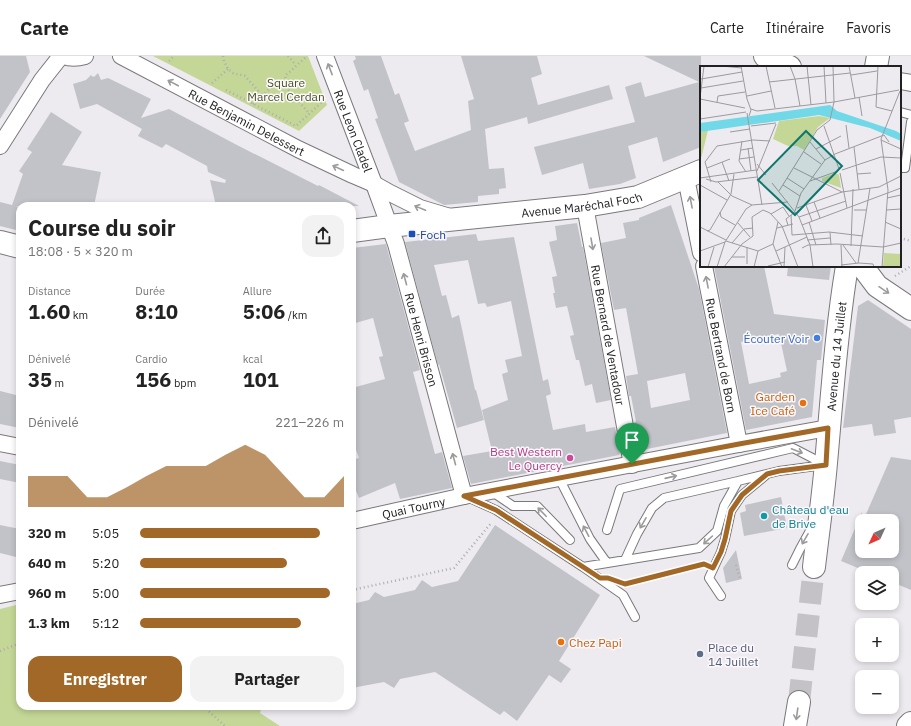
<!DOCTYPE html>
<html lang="fr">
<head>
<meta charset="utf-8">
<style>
  body { margin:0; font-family:"IBM Plex Sans",sans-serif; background:#f2f2f2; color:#222; height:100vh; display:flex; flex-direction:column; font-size:15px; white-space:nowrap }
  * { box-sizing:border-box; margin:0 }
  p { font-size:13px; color:#767676 }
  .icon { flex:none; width:22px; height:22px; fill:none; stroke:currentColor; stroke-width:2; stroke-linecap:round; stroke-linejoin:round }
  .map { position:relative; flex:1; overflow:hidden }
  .sheet { position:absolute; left:16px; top:146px; width:340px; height:508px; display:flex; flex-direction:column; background:#fff; border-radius:12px; box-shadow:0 2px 6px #0003 }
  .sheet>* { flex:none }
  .needle { width:26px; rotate:226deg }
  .controls { position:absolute; left:855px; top:458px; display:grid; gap:8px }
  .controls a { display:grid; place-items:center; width:44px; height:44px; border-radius:8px; background:#fff; box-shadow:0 2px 6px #0003; font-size:20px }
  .pin { position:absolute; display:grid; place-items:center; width:34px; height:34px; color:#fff; margin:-41px -17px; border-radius:50% 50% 50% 0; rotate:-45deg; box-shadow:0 0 4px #0007 }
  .pin .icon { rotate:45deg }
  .round { display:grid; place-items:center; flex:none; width:42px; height:42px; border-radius:12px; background:#f2f2f2 }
  .head { display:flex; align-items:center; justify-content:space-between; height:68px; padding:0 12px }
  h1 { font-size:22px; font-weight:700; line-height:30px }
  .figures { display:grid; grid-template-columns:repeat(3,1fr); gap:6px; height:68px; padding:4px 12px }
  .figures div { display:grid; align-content:center }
  .figures b { font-size:20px; font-weight:700 }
  .figures small { font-size:11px; font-weight:400 }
  .figures p { font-size:11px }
  .chart { height:112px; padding:8px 12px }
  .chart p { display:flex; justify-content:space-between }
  .chart svg { width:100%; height:72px; margin-top:4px; fill:#a26827; opacity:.7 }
  .button { display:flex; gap:8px; margin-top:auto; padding:8px 12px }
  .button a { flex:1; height:46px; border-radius:12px; background:#a26827; color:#fff; font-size:16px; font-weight:700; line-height:46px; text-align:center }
  .button a+a { background:#f2f2f2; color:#222 }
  ul { padding:0 12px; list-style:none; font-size:13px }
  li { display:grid; grid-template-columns:64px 48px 1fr; align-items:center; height:30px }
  li i { height:10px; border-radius:5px; background:#a26827 }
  header { display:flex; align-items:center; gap:24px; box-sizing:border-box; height:56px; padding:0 20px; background:#fff; border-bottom:1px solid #e0e0e0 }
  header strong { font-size:19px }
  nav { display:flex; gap:22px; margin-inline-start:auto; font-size:14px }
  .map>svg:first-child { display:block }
  .green { fill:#c4d796 }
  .building { fill:#c2c3c8; fill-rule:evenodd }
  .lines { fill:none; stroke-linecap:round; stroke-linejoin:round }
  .secondary-tunnel { stroke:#c5c2c7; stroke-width:22; stroke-dasharray:22 11; stroke-linecap:butt }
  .lane-casing { stroke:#7b787c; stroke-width:10 }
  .street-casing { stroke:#7b787c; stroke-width:18 }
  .secondary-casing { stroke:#7b787c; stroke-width:24 }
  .path { stroke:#aeacb0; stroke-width:2.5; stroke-dasharray:1 3; stroke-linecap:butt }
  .lane { stroke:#fff; stroke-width:8 }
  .street { stroke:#fff; stroke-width:16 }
  .secondary { stroke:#fff; stroke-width:22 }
  .oneway { stroke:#9b9b9c }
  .route-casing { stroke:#fff; stroke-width:8 }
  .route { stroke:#a26827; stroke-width:5 }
  .transit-dot { fill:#1a4fb4; stroke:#fcf8fd; stroke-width:1.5 }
  .shop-dot { fill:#3f7fe0; stroke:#fcf8fd; stroke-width:1.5 }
  .food-dot { fill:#e8710a; stroke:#fcf8fd; stroke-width:1.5 }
  .hotel-dot { fill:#d1479c; stroke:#fcf8fd; stroke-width:1.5 }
  .culture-dot { fill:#0f9aa8; stroke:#fcf8fd; stroke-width:1.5 }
  .service-dot { fill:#5c6f8a; stroke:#fcf8fd; stroke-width:1.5 }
  .labels { text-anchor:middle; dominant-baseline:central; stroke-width:3; stroke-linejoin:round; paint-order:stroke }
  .park-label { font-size:12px; fill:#46521e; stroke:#fcf8fd }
  .street-label { font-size:12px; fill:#212022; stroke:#fcf8fd }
  .transit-label { font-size:12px; fill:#164399; stroke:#fcf8fd; text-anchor:start }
  .shop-label { font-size:12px; fill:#366cbe; stroke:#fcf8fd; text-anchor:end }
  .food-label { font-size:12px; fill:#c56008; stroke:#fcf8fd; text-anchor:end }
  .hotel-label { font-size:12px; fill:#b23c85; stroke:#fcf8fd; text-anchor:end }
  .culture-label { font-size:12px; fill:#0d838f; stroke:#fcf8fd; text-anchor:start }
  .service-label { font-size:12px; fill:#4e5e75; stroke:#fcf8fd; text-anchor:start }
  .inset-road { fill:none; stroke:#9c9a9e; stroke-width:1 }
  .view { fill:#0f766e; fill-opacity:0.15; stroke:#0f766e; stroke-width:2 }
  .inset-edge { fill:none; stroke:#212022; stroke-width:2 }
</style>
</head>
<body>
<header>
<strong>Carte</strong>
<nav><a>Carte</a><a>Itinéraire</a><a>Favoris</a></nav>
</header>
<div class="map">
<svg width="911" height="670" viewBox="0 0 911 670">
  <rect width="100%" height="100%" fill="#eeebf0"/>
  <path class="green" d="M 153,0 L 308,0 L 327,49 L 299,75 Z
    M 20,548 L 20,650 L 262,650 L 260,657 L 280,670 L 0,670 L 0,553 Z"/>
  <path class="building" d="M 0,0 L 26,0 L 30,16 L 0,63 Z
    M 355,0 L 381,0 L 395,39 L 399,37 L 409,65 L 404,67 L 415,95 L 471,74 L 468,45 L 474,43 L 461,0 L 537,0 L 542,18 L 531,22 L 538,49 L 609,29 L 613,43 L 528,68 L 527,61 L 485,73 L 489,113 L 504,112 L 506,132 L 499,133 L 499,138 L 478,140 L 478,146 L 444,149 L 399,126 L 375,63 L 378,62 L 368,33 L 364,35 L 353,5 L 356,3 Z
    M 644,0 L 701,0 L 701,91 L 663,106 L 657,81 L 628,90 L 636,122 L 620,128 L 589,133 L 583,107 L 542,119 L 534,91 L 635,66 L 625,31 L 641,26 L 645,41 L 699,26 Z
    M 98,17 L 101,24 L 108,22 L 151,43 L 141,62 L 169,53 L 235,88 L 318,130 L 319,129 L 359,150 L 216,150 L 210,124 L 225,127 L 226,124 L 208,116 L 207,110 L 166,88 L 162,92 L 138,80 L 142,73 L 97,48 L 80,53 L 73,28 L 86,24 L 91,19 L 93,21 L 94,20 L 94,21 Z
    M 51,56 L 82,76 L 62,109 L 101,116 L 94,150 L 15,150 L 20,151 L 20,175 L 0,170 L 0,146 L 12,149 L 23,118 L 19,115 L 32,96 L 27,93 Z
    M 671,149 L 699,233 L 727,377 L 642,394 L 637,369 L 635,372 L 634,367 L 636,366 L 631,340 L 629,340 L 626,320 L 638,318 L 626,252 L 614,254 L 601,187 L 626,182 L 623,167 L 639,164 L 639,162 ZM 685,317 L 690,344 L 651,352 L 647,325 Z
    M 577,167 L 582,191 L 583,191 L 611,344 L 596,347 L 592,328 L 585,330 L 579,304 L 576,304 L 570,280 L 574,279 L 567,250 L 556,252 L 553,237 L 555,237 L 552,221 L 557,220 L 549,186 L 557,184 L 555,170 Z
    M 476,178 L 478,185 L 514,181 L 543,325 L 548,323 L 551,338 L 546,340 L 553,374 L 585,368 L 586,376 L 615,371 L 620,397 L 619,399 L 471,428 L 463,400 L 492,395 L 482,354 L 508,344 L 502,318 L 508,316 L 505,304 L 522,300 L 511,245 L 487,251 L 485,247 L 478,248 L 468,204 L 434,209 L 442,240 L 446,239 L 452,262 L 459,259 L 475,334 L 476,334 L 484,364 L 457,372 L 439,308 L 438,309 L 405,186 Z
    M 386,188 L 420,314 L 413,316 L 435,398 L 442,396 L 452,432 L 400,443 L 395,427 L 359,442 L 352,425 L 352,404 L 359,402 L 352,383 L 352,332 L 385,323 L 379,301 L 383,300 L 373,262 L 352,268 L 352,192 Z
    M 714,210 L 764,210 L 774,258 L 825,264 L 821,304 L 817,304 L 812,361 L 746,374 ZM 779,278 L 787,315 L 780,317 L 781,321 L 749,328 L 741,286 Z
    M 788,210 L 831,210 L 829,224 L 787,220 Z
    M 868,244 L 911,273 L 911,361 L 894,364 L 896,377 L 874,380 L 872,368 L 843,372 L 858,250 Z
    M 0,335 L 20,340 L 20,372 L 0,368 Z
    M 891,401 L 911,404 L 911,534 L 892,526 L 892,517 L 870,517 L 841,505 L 862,456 L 862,495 L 892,495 L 892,465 L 863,465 Z
    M 0,405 L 20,409 L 20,427 L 0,423 Z
    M 781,441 L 787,472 L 744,480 L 740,457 L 746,455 L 745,449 Z
    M 0,469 L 20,473 L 20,500 L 16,499 L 16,501 L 0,497 Z
    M 495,469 L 600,539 L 559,605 L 571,613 L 561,627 L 549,619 L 517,665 L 504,655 L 500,659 L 435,616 L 400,623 L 394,632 L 384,626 L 352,632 L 352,548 L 369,544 L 375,536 L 384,541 L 415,534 L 422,524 L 432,531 L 458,525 Z
    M 736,494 L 742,523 L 726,527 L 723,512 Z"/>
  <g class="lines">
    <path class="secondary-tunnel" d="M 799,646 L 814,511"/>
    <defs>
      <path id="lane" d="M 900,56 L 911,59
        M 900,112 L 905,112 L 911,66
        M 559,422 L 590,483 L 607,507
        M 491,435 L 513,450 L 537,450 L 570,484
        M 467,441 L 496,454 L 583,511 L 699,492 L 717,475 L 724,450 L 738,425 L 779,415 L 824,409
        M 607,474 L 620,433 L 793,392 L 824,408
        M 625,504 L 637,478 L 652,452 L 664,442 L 738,425
        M 792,509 L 800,493 L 811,473
        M 583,511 L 623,539 L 635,561
        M 721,540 L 709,522 L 721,496 L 725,483 L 731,455 L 742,439 L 765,420"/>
      <g id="street">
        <path d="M 64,0 C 72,3 78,2 85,0"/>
        <path id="s1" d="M 121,0 L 298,93 L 353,119 L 374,128 L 390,137 L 420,152 L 450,161"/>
        <path id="s2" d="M 325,0 L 374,128 L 396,188 L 464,440"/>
        <path d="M 900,25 L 911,27"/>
        <path d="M 0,90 L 42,24 L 61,0"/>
        <path d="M 686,122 L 701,197"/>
        <path id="s3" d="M 585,150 L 632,409"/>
        <path id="s4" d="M 704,210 L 739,388"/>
        <path d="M 0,387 L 20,391"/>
        <path id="s5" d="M 352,465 L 464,440 L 739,388 L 828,372"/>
        <path d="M 0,539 L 20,535"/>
      </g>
      <g id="secondary">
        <path d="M 765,0 L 790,11"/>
        <path d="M 876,11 L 878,0"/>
        <path id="s6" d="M 352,175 L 389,170 L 585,150 L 638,141 L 701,115"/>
        <path d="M 0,186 L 20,191"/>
        <path d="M 862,210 L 877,230 L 911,253"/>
        <path id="s7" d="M 814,511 C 818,476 823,442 826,407 C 832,342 836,275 847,210"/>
        <path d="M 795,670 L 799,646"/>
        <path d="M 908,670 L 911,667"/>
      </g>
    </defs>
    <use href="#lane" class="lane-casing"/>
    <use href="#street" class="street-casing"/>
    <use href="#secondary" class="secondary-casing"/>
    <path class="path" d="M 223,0 L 224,5 L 228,13 L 233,17 L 245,20 L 262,39
      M 288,0 L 296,9
      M 169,5 L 174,0
      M 212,27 L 228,13
      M 283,28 L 309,57
      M 226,34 L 296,70 L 323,45 L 323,43
      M 253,48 L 272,31 L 283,28 L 286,24 L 285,20 L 306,1
      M 900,182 L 911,185
      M 895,220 L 911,210
      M 736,509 L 740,523
      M 629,527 L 702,509
      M 352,534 L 454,512 L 492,466
      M 0,595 L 20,587
      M 203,650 L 225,670"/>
    <use href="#lane" class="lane"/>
    <use href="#street" class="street"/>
    <use href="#secondary" class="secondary"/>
  </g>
  <defs><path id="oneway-shaft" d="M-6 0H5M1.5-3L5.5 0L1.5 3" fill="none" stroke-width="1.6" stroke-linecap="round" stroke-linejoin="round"/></defs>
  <g class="oneway">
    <use href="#oneway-shaft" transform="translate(330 13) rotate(-111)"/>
    <use href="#oneway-shaft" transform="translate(173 27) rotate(-152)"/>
    <use href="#oneway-shaft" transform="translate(338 112) rotate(-155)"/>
    <use href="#oneway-shaft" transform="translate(691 146) rotate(-101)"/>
    <use href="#oneway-shaft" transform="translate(420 152) rotate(-158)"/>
    <use href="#oneway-shaft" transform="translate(592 188) rotate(80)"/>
    <use href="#oneway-shaft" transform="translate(405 223) rotate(-105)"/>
    <use href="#oneway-shaft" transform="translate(707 226) rotate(-101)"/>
    <use href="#oneway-shaft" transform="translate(884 234) rotate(34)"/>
    <use href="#oneway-shaft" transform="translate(797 395) rotate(21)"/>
    <use href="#oneway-shaft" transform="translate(454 403) rotate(-105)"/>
    <use href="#oneway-shaft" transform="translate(671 421) rotate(-13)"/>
    <use href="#oneway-shaft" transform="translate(542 456) rotate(-134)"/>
    <use href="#oneway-shaft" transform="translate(643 467) rotate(120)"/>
    <use href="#oneway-shaft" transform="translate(586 475) rotate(-118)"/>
    <use href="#oneway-shaft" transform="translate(805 483) rotate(120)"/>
    <use href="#oneway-shaft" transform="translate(708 484) rotate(138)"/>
    <use href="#oneway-shaft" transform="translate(797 658) rotate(98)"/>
  </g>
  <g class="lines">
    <defs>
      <path id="route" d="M 828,372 L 826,409 L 779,415 L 767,418 L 742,439 L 731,455 L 725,483 L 721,496 L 713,512 L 704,508 L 625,528 L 608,522 L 600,522 L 496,454 L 464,440 L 739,388 Z"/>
    </defs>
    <use href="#route" class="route-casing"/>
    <use href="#route" class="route"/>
  </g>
  <rect class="transit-dot" x="408" y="174" width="8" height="8" rx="2"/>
  <circle class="shop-dot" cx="817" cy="282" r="4"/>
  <g class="food-dot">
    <circle cx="803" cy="347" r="4"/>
    <circle cx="561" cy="586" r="4"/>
  </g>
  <circle class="hotel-dot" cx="570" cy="402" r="4"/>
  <circle class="culture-dot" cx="764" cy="460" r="4"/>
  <circle class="service-dot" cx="700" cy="598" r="4"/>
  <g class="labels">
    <g class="park-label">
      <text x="286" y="26">Square<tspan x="286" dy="14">Marcel Cerdan</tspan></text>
    </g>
    <g class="street-label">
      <text stroke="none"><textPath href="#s1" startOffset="142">Rue Benjamin Delessert</textPath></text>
      <text stroke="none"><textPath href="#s2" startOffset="80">Rue Leon Cladel</textPath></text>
      <text stroke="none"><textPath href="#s6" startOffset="231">Avenue Maréchal Foch</textPath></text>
      <text stroke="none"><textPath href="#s3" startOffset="131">Rue Bernard de Ventadour</textPath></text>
      <text stroke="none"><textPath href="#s2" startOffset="300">Rue Henri Brisson</textPath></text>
      <text stroke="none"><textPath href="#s4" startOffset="91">Rue Bertrand de Born</textPath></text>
      <text stroke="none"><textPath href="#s7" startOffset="212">Avenue du 14 Juillet</textPath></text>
      <text stroke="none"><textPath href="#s5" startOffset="63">Quai Tourny</textPath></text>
    </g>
    <g class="transit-label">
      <text x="420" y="178">Foch</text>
    </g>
    <g class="shop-label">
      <text x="809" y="282">Écouter Voir</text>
    </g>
    <g class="food-label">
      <text x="795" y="340">Garden<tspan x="795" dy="14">Ice Café</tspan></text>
      <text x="569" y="586" text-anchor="start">Chez Papi</text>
    </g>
    <g class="hotel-label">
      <text x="562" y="395">Best Western<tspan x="562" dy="14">Le Quercy</tspan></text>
    </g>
    <g class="culture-label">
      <text x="772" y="453">Château d'eau<tspan x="772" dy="14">de Brive</tspan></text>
    </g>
    <g class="service-label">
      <text x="708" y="591">Place du<tspan x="708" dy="14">14 Juillet</tspan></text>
    </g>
  </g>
  <g transform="translate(700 10)">
    <rect width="201" height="201" fill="#eeebf0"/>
    <path d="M 119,50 L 130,52 L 118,61 L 104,84 L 97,80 L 88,80 L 73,73 L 79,55 ZM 8,64 L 2,89 L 0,95 L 0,66 ZM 136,107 L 139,109 L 141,122 L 122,115 L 122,112 ZM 184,187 L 201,188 L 201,201 L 183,201 Z" fill="#c4d796"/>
    <path d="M 130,39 L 137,45 L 196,65 L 201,68 L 201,75 L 170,62 L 119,49 L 0,66 L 0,57 Z" fill="#71d8e8"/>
    <path class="inset-road" d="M 21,0 L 42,2M 41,0 L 47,33 L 51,44 L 49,50M 66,0 L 75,42M 90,0 L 95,13 L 100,40M 107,0 L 111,39M 124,0 L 126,37M 149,0 L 155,32M 178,0 L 176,41 L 192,45M 151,9 L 177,5M 1,13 L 42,6M 69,16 L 150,7M 1,22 L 43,15M 47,30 L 71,25M 159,31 L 162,50M 0,32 L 4,0M 0,33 L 45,42M 17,36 L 18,30 L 45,26M 51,43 L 57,45 L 134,36 L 199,24M 47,47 L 62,139M 0,53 L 46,46M 146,59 L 149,82M 51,60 L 76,57M 124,60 L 139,103M 30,66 L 50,63M 181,74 L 201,83M 42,75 L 39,95 L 46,106M 110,76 L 125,94M 154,81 L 159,123M 48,82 L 51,105M 116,83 L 141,70M 41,84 L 53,82M 104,86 L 121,98M 39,93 L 54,91M 22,96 L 29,115M 57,98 L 66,109M 7,102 L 30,93M 94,102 L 142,126M 142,104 L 181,91 L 201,92M 57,105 L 76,58M 140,107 L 147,142M 157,108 L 171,107M 0,112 L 56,104M 87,112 L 104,123M 6,113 L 16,116 L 57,111M 110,115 L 138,105M 11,116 L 5,96 L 17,80 L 53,74 L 70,75M 18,116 L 32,130 L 52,139M 72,117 L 99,151 L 110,179 L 113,201M 0,119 L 27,134M 83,119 L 100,130M 79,125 L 117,64 L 130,54 L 134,36 L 133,0M 187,132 L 201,129M 114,136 L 120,152M 106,139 L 112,155M 97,142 L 142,126 L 179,121 L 201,110M 63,144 L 70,147 L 82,160 L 98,201M 154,144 L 167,144M 186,144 L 201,143M 95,145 L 101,127 L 125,94 L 135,88 L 184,69 L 189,76M 20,146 L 21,151 L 35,159M 71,148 L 83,141 L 89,150M 91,149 L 92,169 L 129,166 L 163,170M 99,151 L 146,135M 109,156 L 116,179M 185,156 L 201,163M 38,157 L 50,171M 88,159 L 86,153 L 95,146M 102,159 L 201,122M 0,161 L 26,174M 77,162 L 93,158M 7,165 L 10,164 L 31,128 L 34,108M 130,166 L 131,179M 107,174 L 130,172M 26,175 L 58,185M 32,177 L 44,163 L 53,162M 73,178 L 82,201M 73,178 L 78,156M 141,179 L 142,201M 143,179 L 156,197M 151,180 L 153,123M 102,182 L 108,179 L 137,178 L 183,181 L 201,177M 0,185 L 25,176M 58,185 L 73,178M 76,185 L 107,171M 32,191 L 45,191M 158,197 L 170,122M 47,198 L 47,181M 141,199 L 159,197 L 173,198 L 174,201M 68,200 L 85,196M 8,201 L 14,181M 17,201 L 25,176 L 46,143 L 52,139 L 88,136M 24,201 L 42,178 L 53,170 L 52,151 L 63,144M 54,201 L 58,185M 84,201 L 85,181M 182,201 L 188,124 L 181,73 L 200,25"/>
    <path class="view" d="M 106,65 L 142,100 L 95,149 L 58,114 Z"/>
    <rect width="201" height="201" class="inset-edge"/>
  </g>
</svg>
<div class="controls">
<a><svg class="needle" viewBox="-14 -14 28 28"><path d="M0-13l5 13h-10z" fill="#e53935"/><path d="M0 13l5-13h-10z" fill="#767676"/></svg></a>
<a><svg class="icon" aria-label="layers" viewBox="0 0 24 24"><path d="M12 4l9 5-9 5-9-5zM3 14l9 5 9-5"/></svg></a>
<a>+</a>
<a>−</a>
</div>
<div class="pin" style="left:632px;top:408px;background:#1e9e55"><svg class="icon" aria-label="arrive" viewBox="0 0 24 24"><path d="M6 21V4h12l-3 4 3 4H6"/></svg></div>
<section class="sheet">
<div class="head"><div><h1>Course du soir</h1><p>18:08 · 5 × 320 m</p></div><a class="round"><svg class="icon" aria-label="share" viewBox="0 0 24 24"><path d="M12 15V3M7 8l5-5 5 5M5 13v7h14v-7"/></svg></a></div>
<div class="figures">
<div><p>Distance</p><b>1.60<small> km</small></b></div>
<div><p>Durée</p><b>8:10</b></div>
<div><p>Allure</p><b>5:06<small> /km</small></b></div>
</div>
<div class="figures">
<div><p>Dénivelé</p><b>35<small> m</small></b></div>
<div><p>Cardio</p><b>156<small> bpm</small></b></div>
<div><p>kcal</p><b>101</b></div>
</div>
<div class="chart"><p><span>Dénivelé</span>221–226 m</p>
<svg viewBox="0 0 160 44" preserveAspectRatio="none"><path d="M0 44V25L10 25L20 25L30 38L40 38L50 32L60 25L70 19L80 19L90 19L100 12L110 6L120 12L130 25L140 38L150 38L160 25V44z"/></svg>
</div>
<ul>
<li><b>320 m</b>5:05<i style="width:88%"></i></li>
<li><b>640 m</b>5:20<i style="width:72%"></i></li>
<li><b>960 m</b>5:00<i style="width:93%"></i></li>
<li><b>1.3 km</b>5:12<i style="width:79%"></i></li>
</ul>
<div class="button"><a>Enregistrer</a><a>Partager</a></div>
</section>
</div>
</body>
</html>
